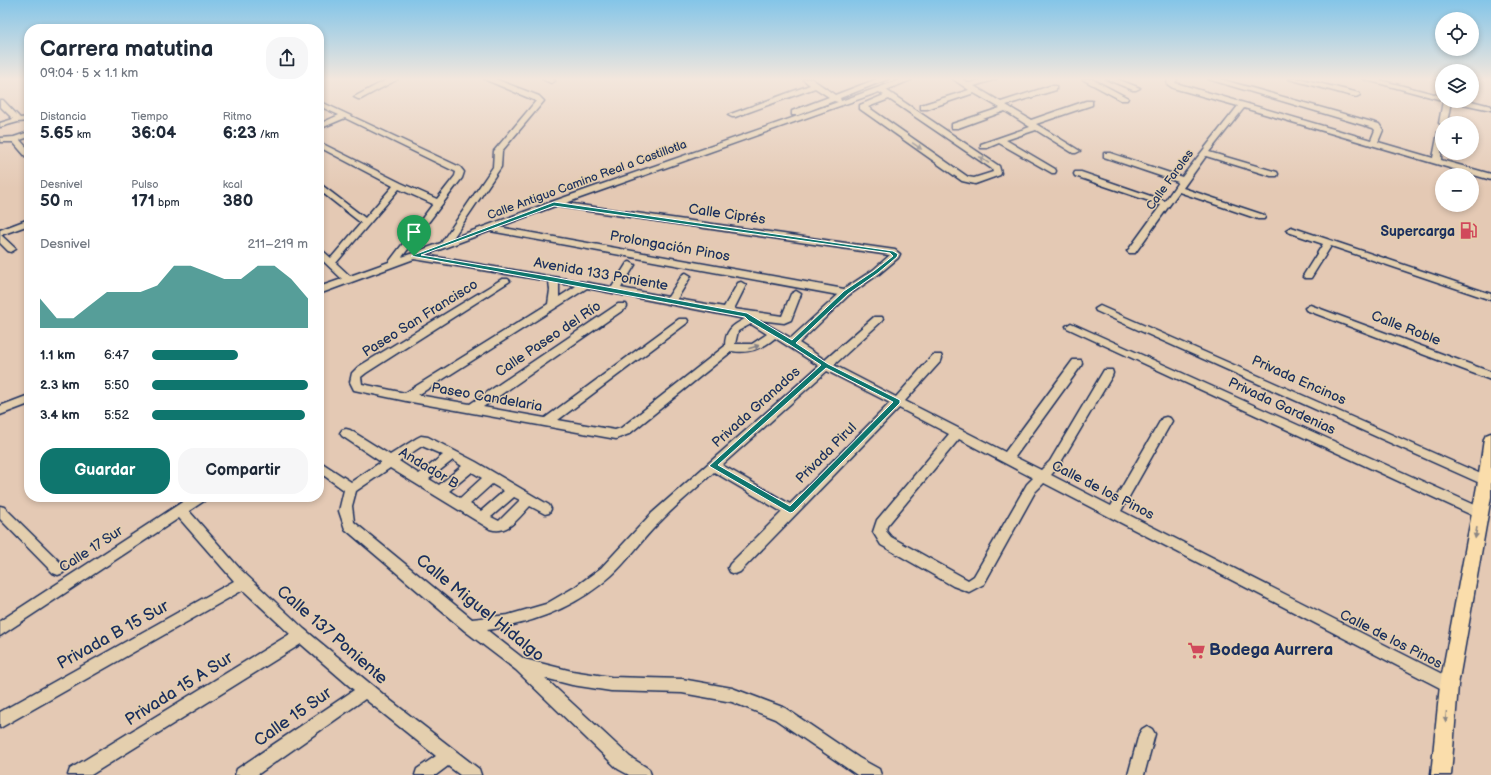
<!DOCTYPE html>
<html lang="es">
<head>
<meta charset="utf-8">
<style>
  body { margin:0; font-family:"Balsamiq Sans",sans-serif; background:#f6f6f7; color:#1f2937; height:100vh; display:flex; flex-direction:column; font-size:15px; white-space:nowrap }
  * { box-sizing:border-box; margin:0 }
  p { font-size:13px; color:#747a83 }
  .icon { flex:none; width:22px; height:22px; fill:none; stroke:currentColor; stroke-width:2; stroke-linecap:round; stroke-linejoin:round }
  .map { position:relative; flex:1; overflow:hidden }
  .sheet { position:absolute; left:24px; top:24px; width:300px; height:478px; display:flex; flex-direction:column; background:#fff; border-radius:16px; box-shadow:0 2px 6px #0003 }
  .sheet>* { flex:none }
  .tools { position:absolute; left:1435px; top:12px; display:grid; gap:8px }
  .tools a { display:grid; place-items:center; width:44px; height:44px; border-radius:50%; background:#fff; box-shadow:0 2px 6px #0003; font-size:20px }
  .pin { position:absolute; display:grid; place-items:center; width:34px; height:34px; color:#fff; margin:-41px -17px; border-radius:50% 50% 50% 0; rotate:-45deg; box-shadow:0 0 4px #0007 }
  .pin .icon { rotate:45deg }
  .round { display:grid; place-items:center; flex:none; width:42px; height:42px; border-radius:16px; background:#f6f6f7 }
  .headline { display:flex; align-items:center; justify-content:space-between; height:68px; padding:0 16px }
  h1 { font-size:22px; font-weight:800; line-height:30px }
  .figures { display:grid; grid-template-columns:repeat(3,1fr); gap:6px; height:68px; padding:4px 16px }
  .figures div { display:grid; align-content:center }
  .figures b { font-size:17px; font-weight:800 }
  .figures small { font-size:11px; font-weight:400 }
  .figures p { font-size:11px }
  .chart { height:112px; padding:8px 16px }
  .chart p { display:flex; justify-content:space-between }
  .chart svg { width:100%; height:72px; margin-top:4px; fill:#0f766e; opacity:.7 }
  .action { display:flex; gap:8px; margin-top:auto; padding:8px 16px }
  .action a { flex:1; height:46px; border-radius:16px; background:#0f766e; color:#fff; font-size:16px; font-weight:800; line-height:46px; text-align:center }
  .action a+a { background:#f6f6f7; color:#1f2937 }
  ul { padding:0 16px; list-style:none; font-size:13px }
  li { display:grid; grid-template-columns:64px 48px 1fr; align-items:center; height:30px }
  li i { height:10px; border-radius:5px; background:#0f766e }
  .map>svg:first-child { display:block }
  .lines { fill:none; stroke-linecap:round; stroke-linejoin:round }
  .minor-casing { stroke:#1b2f5e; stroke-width:3 }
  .major-casing { stroke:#1b2f5e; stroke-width:3 }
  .minor { fill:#e4cfae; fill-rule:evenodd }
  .major { fill:#faddab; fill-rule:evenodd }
  .oneway { fill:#807f86 }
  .oneway2 { fill:#8a8684 }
  .route { fill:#0f766e; stroke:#fff; fill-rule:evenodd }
  .labels { text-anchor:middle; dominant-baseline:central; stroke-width:3; stroke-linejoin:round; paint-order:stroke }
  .far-street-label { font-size:12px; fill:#1b2f5e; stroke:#e4cfae }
  .street-label { font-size:14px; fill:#1b2f5e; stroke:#e4cfae }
  .poi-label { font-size:14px; font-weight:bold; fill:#1b2f5e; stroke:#e4cfae; text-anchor:end }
  .near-street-label { font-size:17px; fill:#1b2f5e; stroke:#e4cfae }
  .near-poi-label { font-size:17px; font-weight:bold; fill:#1b2f5e; stroke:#e4cfae; text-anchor:start }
</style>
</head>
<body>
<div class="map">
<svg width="1491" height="775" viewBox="0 0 1491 775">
  <rect width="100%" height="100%" fill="#e4c9b4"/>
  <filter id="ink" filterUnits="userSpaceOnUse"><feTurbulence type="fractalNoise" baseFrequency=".025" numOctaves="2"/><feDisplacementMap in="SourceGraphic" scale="8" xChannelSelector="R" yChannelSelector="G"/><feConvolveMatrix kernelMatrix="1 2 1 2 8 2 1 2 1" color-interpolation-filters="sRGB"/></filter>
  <g filter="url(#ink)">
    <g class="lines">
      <defs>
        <path id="minor" d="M 388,79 L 398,79 L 361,99 L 358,99 L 354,97 Z
          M 484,79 L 495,79 L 539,96 L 544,101 L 502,151 L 501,167 L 453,238 L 551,202 L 838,102 L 834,101 L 798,115 L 792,115 L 792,111 L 829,97 L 815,88 L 735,117 L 732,117 L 728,115 L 810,85 L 803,79 L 812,79 L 835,95 L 877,79 L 888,79 L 840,98 L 841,101 L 902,79 L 913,79 L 886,90 L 999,166 L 1001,173 L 1000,175 L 975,184 L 962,181 L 860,109 L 860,105 L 884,95 L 879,92 L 566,203 L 895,250 L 900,254 L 898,258 L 879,274 L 849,295 L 799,343 L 825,360 L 874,317 L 882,317 L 883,319 L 882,321 L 834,365 L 896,397 L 933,355 L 941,355 L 942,358 L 941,361 L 905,401 L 1005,452 L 1073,360 L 1081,360 L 1082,363 L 1081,366 L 1015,457 L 1041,470 L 1050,461 L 1104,370 L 1112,370 L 1113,373 L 1112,376 L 1058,467 L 1051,475 L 1111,506 L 1162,418 L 1166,417 L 1170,418 L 1172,421 L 1121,511 L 1454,680 L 1456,685 L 1454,690 L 1449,692 L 1444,690 L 1044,483 L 1035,492 L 984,584 L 969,592 L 953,586 L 881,545 L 873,532 L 877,520 L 949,434 L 899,408 L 740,572 L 735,574 L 730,572 L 728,568 L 730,564 L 782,512 L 714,472 C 696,489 677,504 660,522 C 642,539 629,560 611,576 C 576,607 532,624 487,630 L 524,659 L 572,671 L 611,677 L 682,679 L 732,688 L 785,708 L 859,758 L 879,769 L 881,775 L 857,775 L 775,719 L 732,702 L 682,693 L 611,691 L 572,685 L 545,678 L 630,757 L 649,769 L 651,775 L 629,775 L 618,769 L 516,670 L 465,631 L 345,529 L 339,511 L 344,490 L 319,472 L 319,461 L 351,482 L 381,462 L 342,436 L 340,433 L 342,430 L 346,429 L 350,430 L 390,455 L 417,438 L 421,436 L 428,437 L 476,462 L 549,505 L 551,509 L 549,513 L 545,514 L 530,506 C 518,518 508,535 490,529 L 390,468 L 356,491 L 352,506 L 354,522 L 472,619 L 508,615 L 546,604 L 575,587 L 601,568 L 651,514 L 819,366 L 775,338 C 762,349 749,354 732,351 L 629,434 L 616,439 L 406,401 L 354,390 L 350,382 L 352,373 L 358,367 L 502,279 L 508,279 L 510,281 L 366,373 L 361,377 L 362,384 L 405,393 L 548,304 L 550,290 L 549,281 L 414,259 L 319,294 L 319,287 L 342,279 L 319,257 L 319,249 L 322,250 L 331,258 L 361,223 L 319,190 L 319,183 L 365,218 L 393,186 L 319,147 L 319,142 L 401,183 L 437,199 L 455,176 L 456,172 L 345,118 L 319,129 L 319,124 L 339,115 L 319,106 L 319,101 L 460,167 L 464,172 L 462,178 L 402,257 L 441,243 L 493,167 L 494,151 L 536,101 ZM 889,99 L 992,169 L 993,172 L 974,178 L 968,177 L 868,107 ZM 399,189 L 433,204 L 389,262 L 350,276 L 336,263 ZM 555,206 L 889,255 L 890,255 L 873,270 L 844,289 L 499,227 ZM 490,231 L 838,295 L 791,338 L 759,320 L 784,323 L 791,320 L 801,294 L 796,291 L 791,294 L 782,316 L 734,309 L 746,285 L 741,282 L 738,283 L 724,307 L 677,299 L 691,276 L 686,273 L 683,274 L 668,297 L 621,288 L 635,265 L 630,262 L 627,263 L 612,287 L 425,255 ZM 559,283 L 576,286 L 559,297 ZM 587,288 L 745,319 C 732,325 725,331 725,346 L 621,428 L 615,430 L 558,420 L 687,323 L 688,321 L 687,319 L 679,319 L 545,418 L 483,407 L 626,308 L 627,306 L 626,304 L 618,304 L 470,404 L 418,395 ZM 751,324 L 767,334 L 752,344 L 735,344 L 738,331 ZM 827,371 L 890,403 L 790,504 L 722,465 ZM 959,439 L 1033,478 L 1027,484 L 974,576 L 968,580 L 891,537 L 886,531 L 887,526 ZM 422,446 L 443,455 L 419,474 L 399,461 ZM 453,460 L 462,466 L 439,485 L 429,479 ZM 472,472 L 482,478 L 460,498 L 449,491 ZM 492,484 L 504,491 L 481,511 L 470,504 ZM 514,497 L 520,500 L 499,521 L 491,517 Z
          M 542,79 L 552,79 L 555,81 L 551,83 Z
          M 953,79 L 962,79 L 969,83 L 984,79 L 996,79 L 974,86 L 1001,102 L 1050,86 L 1056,86 L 1056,90 L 1006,105 L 1031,120 L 1086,101 L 1092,101 L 1092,105 L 1036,124 L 1080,151 L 1076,153 L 1073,153 L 1036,130 L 1006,140 L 1055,169 L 1056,171 L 1055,173 L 1052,173 L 999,143 L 987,148 L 981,148 L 981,144 L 1030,127 L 1005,111 L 958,128 L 952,128 L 952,124 L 1000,108 L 974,93 L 927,109 L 921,109 L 921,105 L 969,90 Z
          M 1082,79 L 1092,79 L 1128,98 L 1127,100 L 1121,100 Z
          M 1106,79 L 1117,79 L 1140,88 L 1136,90 L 1133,90 Z
          M 1168,79 L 1177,79 L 1175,83 L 1179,84 L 1371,140 L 1375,130 L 1373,128 L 1208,79 L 1220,79 L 1379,124 L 1383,130 L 1378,142 L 1433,158 L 1438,132 L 1442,130 L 1441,160 L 1491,174 L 1491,180 L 1244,108 L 1209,152 L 1277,172 L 1278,174 L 1277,176 L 1271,176 L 1206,156 L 1183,188 L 1264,215 L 1265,217 L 1264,219 L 1258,219 L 1179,192 L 1135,253 L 1129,253 L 1127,251 L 1129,249 L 1161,205 L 1075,176 L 1074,174 L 1075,172 L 1081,172 L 1165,201 L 1178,182 L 1104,157 L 1104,153 L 1110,153 L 1182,177 L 1238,106 L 1173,88 L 1167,84 Z
          M 1289,79 L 1302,79 L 1359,93 L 1360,95 L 1356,97 Z
          M 1363,79 L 1376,79 L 1442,96 L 1442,100 Z
          M 1435,79 L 1442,79 L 1442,82 Z
          M 0,100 L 3,100 L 20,118 L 29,117 L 29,121 L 18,122 L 0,127 L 0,123 L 13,119 L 0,106 Z
          M 1443,101 L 1451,101 L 1447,123 L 1442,123 L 1442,125 L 1439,123 Z
          M 1457,101 L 1471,101 L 1491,106 L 1491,110 L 1458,103 Z
          M 29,132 L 29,137 L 20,140 L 29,150 L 29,157 L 26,157 L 13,142 L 0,142 L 0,138 L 14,137 Z
          M 29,219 L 29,225 L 1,235 L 16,249 L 11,252 L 8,251 L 0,243 L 0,230 Z
          M 1291,227 L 1491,294 L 1491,300 L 1331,246 L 1311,278 L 1305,278 L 1303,276 L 1323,244 L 1288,232 L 1286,230 Z
          M 1310,305 L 1491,372 L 1491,380 L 1306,310 L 1305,308 Z
          M 1100,306 L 1490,478 L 1491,483 L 1486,486 L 1482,484 L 1096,311 L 1095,309 Z
          M 1071,323 L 1484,509 L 1486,513 L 1484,517 L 1480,518 L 1476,517 L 1067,328 L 1066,326 Z
          M 29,395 L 29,404 L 0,415 L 0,406 Z
          M 190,497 L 206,497 L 204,501 L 189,511 L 241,570 L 304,629 L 390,700 L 479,769 L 481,775 L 460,775 L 448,766 L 436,775 L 415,775 L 417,769 L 436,756 L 365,699 L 257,775 L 235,775 L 237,769 L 354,690 L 301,644 L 91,775 L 68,775 L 70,769 L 290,634 L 243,590 L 0,728 L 0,712 L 234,581 L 179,518 L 0,636 L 0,621 Z
          M 0,506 L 4,507 L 63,565 L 65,569 L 63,573 L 58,575 L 53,573 L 0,519 Z
          M 1147,726 L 1152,729 L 1155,734 L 1144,775 L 1128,775 L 1139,734 L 1142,729 Z"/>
        <path id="major" d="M 1491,433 L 1491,497 L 1458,685 L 1451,775 L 1431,775 L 1440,685 L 1478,481 L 1484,439 L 1486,435 Z"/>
      </defs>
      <use href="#minor" class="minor-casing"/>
      <use href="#major" class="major-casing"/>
      <use href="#minor" class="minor"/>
      <use href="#major" class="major"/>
    </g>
    <defs><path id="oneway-solid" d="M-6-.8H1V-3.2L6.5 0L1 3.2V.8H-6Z"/></defs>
    <g class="oneway">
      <use href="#oneway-solid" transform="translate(917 146) rotate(35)"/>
      <use href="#oneway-solid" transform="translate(984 160) rotate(-146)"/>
      <use href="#oneway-solid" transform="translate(754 347) rotate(-18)"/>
    </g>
    <g class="oneway2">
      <use href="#oneway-solid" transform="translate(1476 533) rotate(99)"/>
      <use href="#oneway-solid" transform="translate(1446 717) rotate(95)"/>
    </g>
  </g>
  <linearGradient id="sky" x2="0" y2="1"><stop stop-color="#84c5e8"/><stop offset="0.42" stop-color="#f3e7dd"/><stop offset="1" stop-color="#f3e7dd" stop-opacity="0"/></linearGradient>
  <rect width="1491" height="188" fill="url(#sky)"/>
  <path class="route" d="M 554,202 L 893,251 L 898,254 L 897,257 L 878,273 L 848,294 L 796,343 L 828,364 L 900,400 L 900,403 L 793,512 L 790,513 L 709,466 L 821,365 L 790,345 L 749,321 L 745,317 L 411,256 ZM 554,206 L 890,253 L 893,256 L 874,271 L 844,291 L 792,340 L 747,313 L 553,277 L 421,255 ZM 826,368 L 893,402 L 790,506 L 718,465 Z"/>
  <defs>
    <symbol id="fuel-bare" viewBox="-9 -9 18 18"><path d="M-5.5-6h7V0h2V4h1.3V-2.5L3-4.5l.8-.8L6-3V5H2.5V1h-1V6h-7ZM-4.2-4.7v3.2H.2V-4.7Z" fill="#d1495b" stroke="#e4cfae" stroke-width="2.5" paint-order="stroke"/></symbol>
    <symbol id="supermarket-bare" viewBox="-9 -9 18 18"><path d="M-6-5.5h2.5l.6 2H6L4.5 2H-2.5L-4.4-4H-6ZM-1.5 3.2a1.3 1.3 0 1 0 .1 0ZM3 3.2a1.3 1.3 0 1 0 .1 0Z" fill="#d1495b" stroke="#e4cfae" stroke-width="2.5" paint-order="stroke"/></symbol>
  </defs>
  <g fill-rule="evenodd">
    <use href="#fuel-bare" x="1456" y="218" width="25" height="25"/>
    <use href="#supermarket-bare" x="1184" y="638" width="25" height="25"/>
  </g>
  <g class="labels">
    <g class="far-street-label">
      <text transform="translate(587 180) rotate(-20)">Calle Antiguo Camino Real a Castillotla</text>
      <text transform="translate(1170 180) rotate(-54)">Calle Faroles</text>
    </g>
    <g class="street-label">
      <text transform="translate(727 214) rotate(8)">Calle Ciprés</text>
      <text transform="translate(670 246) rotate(10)">Prolongación Pinos</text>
      <text transform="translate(601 274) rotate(10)">Avenida 133 Poniente</text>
      <text transform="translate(420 318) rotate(-32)">Paseo San Francisco</text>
      <text transform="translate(1406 328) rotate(21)">Calle Roble</text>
      <text transform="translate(548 339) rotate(-34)">Calle Paseo del Río</text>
      <text transform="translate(1299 380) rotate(24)">Privada Encinos</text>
      <text transform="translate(487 397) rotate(10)">Paseo Candelaria</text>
      <text transform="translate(1282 406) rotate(25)">Privada Gardenias</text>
      <text transform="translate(756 407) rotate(-42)">Privada Granados</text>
      <text transform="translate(826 453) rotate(-45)">Privada Pirul</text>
      <text transform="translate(429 468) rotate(31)">Andador B</text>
      <text transform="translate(1103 490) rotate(27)">Calle de los Pinos</text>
      <text transform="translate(91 549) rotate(-33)">Calle 17 Sur</text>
      <text transform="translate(1391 639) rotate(27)">Calle de los Pinos</text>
    </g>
    <g class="poi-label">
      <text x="1455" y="231">Supercarga</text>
    </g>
    <g class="near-street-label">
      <text transform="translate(480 608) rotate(39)">Calle Miguel Hidalgo</text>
      <text transform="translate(113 635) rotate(-29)">Privada B 15 Sur</text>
      <text transform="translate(332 635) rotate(41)">Calle 137 Poniente</text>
      <text transform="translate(179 689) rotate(-32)">Privada 15 A Sur</text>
      <text transform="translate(293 717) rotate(-35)">Calle 15 Sur</text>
    </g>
    <g class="near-poi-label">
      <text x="1209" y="650">Bodega Aurrera</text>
    </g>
  </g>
</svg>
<div class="tools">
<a><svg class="icon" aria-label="locate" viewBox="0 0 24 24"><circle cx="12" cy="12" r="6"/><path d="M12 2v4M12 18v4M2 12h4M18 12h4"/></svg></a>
<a><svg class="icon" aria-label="layers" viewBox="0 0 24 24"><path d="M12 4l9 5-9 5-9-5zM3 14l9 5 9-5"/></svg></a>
<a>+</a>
<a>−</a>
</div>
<div class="pin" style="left:414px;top:256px;background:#1e9e55"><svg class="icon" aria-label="arrive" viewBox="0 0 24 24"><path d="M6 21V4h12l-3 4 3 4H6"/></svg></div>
<section class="sheet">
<div class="headline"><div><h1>Carrera matutina</h1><p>09:04 · 5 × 1.1 km</p></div><a class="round"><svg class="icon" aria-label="share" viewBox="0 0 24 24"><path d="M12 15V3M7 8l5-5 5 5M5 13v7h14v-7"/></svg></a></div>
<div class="figures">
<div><p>Distancia</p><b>5.65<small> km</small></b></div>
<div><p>Tiempo</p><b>36:04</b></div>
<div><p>Ritmo</p><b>6:23<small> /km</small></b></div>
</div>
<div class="figures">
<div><p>Desnivel</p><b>50<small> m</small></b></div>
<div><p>Pulso</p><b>171<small> bpm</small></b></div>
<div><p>kcal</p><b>380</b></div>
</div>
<div class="chart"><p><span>Desnivel</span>211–219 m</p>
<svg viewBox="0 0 160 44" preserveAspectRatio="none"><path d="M0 44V26L10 38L20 38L30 30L40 22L50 22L60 22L70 18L80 6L90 6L100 10L110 14L120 14L130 6L140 6L150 14L160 26V44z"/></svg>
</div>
<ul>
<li><b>1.1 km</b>6:47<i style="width:55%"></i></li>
<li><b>2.3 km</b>5:50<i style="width:100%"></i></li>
<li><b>3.4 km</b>5:52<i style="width:98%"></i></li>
</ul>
<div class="action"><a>Guardar</a><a>Compartir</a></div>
</section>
</div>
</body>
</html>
